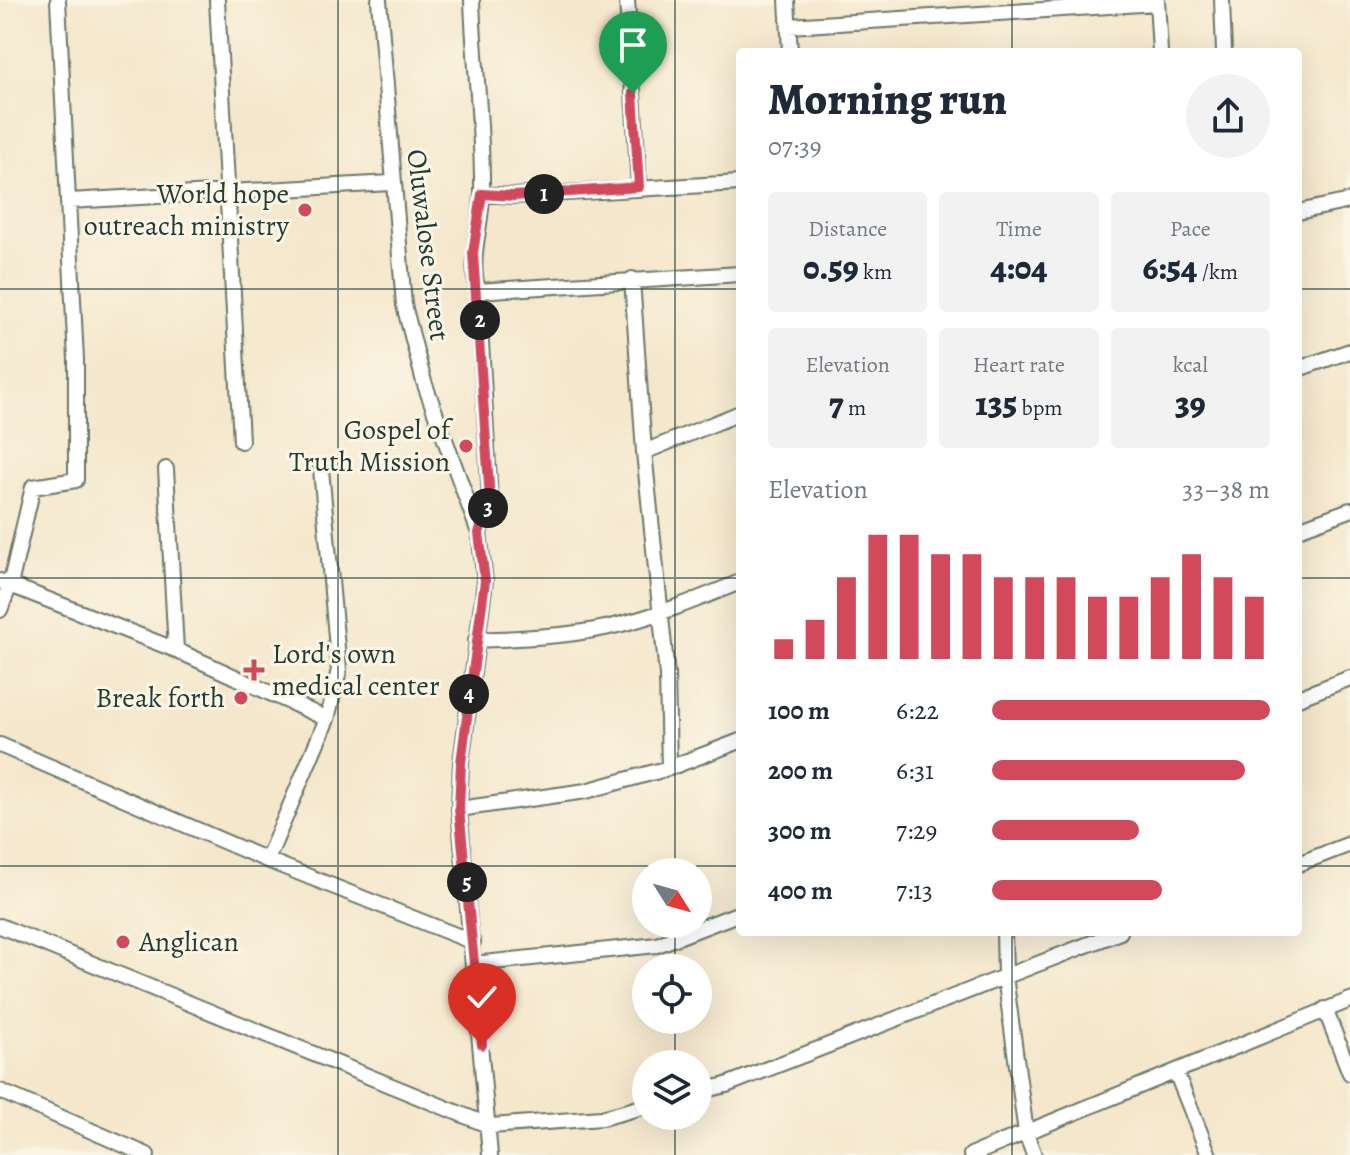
<!DOCTYPE html>
<html lang="en">
<head>
<meta charset="utf-8">
<style>
  body { margin:0; font-family:Alegreya,serif; background:#f2f2f3; color:#1f2937; height:100vh; display:flex; flex-direction:column; font-size:30px; white-space:nowrap }
  * { box-sizing:border-box; margin:0 }
  p { font-size:26px; color:#747a83 }
  .icon { flex:none; width:44px; height:44px; fill:none; stroke:currentColor; stroke-width:2; stroke-linecap:round; stroke-linejoin:round }
  .map { position:relative; flex:1; overflow:hidden }
  .panel { position:absolute; left:736px; top:48px; width:566px; height:888px; display:flex; flex-direction:column; background:#fff; border-radius:8px; box-shadow:0 8px 32px #0002 }
  .panel>* { flex:none }
  .needle { width:52px; rotate:127deg }
  .controls { position:absolute; left:632px; top:858px; display:grid; gap:16px }
  .controls a { display:grid; place-items:center; width:80px; height:80px; border-radius:50%; background:#fff; box-shadow:0 8px 32px #0002; font-size:40px }
  .pin { position:absolute; display:grid; place-items:center; width:68px; height:68px; color:#fff; margin:-82px -34px; border-radius:50% 50% 50% 0; rotate:-45deg; box-shadow:0 0 8px #0007 }
  .pin .icon { rotate:45deg }
  .km { position:absolute; width:40px; height:40px; margin:-20px; border-radius:50%; background:#222; color:#fff; font-size:22px; line-height:40px; text-align:center }
  .round { display:grid; place-items:center; flex:none; width:84px; height:84px; border-radius:42px; background:#f2f2f3 }
  .head { display:flex; align-items:center; justify-content:space-between; height:136px; padding:0 32px }
  h1 { font-size:44px; font-weight:800; line-height:60px }
  .metrics { display:grid; grid-template-columns:repeat(3,1fr); gap:12px; height:136px; padding:8px 32px }
  .metrics div { display:grid; align-content:center; border-radius:8px; background:#f2f2f3; text-align:center }
  .metrics b { font-size:34px; font-weight:800 }
  .metrics small { font-size:22px; font-weight:400 }
  .metrics p { font-size:22px }
  .chart { height:224px; padding:16px 32px }
  .chart p { display:flex; justify-content:space-between }
  .chart svg { width:100%; height:144px; margin-top:8px; stroke:#d1495b; stroke-width:6 }
  ul { padding:0 32px; list-style:none; font-size:26px }
  li { display:grid; grid-template-columns:128px 96px 1fr; align-items:center; height:60px }
  li i { height:20px; border-radius:10px; background:#d1495b }
  .map>svg:first-child { display:block }
  .lines { fill:none; stroke-linecap:round; stroke-linejoin:round }
  .minor-casing { stroke:#6a7869; stroke-width:18 }
  .minor { stroke:#fff; stroke-width:14 }
  .route-casing { stroke:#fff; stroke-width:16 }
  .route { stroke:#d1495b; stroke-width:10 }
  .grid { fill:none; stroke:#1f3d34; stroke-width:2; stroke-opacity:0.55 }
  .poi-dot { fill:#d1495b; stroke:#fcf5e5; stroke-width:3 }
  .labels { text-anchor:middle; dominant-baseline:central; stroke-width:6; stroke-linejoin:round; paint-order:stroke }
  .poi-label { font-size:28px; fill:#1f3d34; stroke:#fcf5e5; text-anchor:end }
  .street-label { font-size:28px; fill:#1f3d34; stroke:#fcf5e5 }
</style>
</head>
<body>
<div class="map">
<svg width="1350" height="1155" viewBox="0 0 1350 1155">
  <rect width="100%" height="100%" fill="#fcf5e5"/>
  <filter id="ink" filterUnits="userSpaceOnUse"><feTurbulence type="fractalNoise" baseFrequency=".0125" numOctaves="2"/><feDisplacementMap in="SourceGraphic" scale="16" xChannelSelector="R" yChannelSelector="G"/><feConvolveMatrix kernelMatrix="1 2 1 2 8 2 1 2 1" color-interpolation-filters="sRGB"/></filter>
  <filter id="wash" filterUnits="userSpaceOnUse"><feTurbulence type="fractalNoise" baseFrequency=".006" numOctaves="4" result="noise"/><feDisplacementMap in="SourceGraphic" scale="32" xChannelSelector="R" yChannelSelector="G"/><feGaussianBlur stdDeviation="1.8" result="paint"/><feColorMatrix in="noise" values="0 0 0 0 0 0 0 0 0 0 0 0 0 0 0 0 0 1.4 0 .05"/><feComposite in="paint" operator="in"/></filter>
  <g filter="url(#wash)">
    <rect width="100%" height="100%" fill="#f4e7cc"/>
  </g>
  <g filter="url(#ink)">
    <g class="lines">
      <defs>
        <path id="minor" d="M 217,0 L 241,441
          M 379,0 L 404,305 L 424,382 L 479,533 L 485,581 L 461,763 L 459,809 L 490,1155
          M 472,0 C 474,64 483,129 482,192 C 482,227 468,256 478,291 L 490,500 L 479,533
          M 627,0 L 639,187
          M 787,0 L 790,52
          M 1157,0 L 1160,52
          M 1222,0 L 1224,52
          M 789,26 L 1157,3
          M 482,194 L 513,196 L 740,183
          M 69,201 L 391,183
          M 1298,212 L 1350,201
          M 632,279 L 644,452 L 667,675 L 669,768
          M 478,291 L 740,274
          M 1298,369 L 1350,351
          M 644,452 L 740,413
          M 166,469 L 176,650
          M 1298,529 L 1350,510
          M 0,581 L 176,650 L 327,719
          M 0,610 L 10,585 L 33,487 L 76,480 L 76,360 L 58,0
          M 476,640 C 519,638 562,637 605,628 C 652,618 696,600 740,582
          M 1298,698 L 1350,678
          M 0,745 L 267,860 L 473,942
          M 459,809 L 586,791 L 669,768 L 740,741
          M 267,860 L 327,719 L 339,670 L 321,469
          M 1298,864 L 1350,844
          M 0,926 L 490,1126 L 602,1118 L 646,1106
          M 1004,932 L 1005,976 L 1026,1133 L 1034,1155
          M 474,964 L 657,945 L 740,913
          M 1325,1009 L 1350,1073
          M 1176,1072 L 1209,1155
          M 0,1091 L 147,1155
          M 698,1092 L 726,1085 L 1120,932
          M 971,1155 L 1350,1000"/>
      </defs>
      <use href="#minor" class="minor-casing"/>
      <use href="#minor" class="minor"/>
    </g>
  </g>
  <g class="lines" filter="url(#ink)">
    <defs>
      <path id="route" d="M 482,1045 L 459,809 L 461,763 L 485,581 L 479,533 L 490,500 L 473,253 L 482,194 L 513,196 L 639,187 L 633,93"/>
    </defs>
    <use href="#route" class="route-casing"/>
    <use href="#route" class="route"/>
  </g>
  <path class="grid" d="M 338,0 L 338,1155M 675,0 L 675,872M 1012,0 L 1012,52M 0,289 L 740,289M 1298,289 L 1350,289M 0,578 L 740,578M 1298,578 L 1350,578M 0,866 L 740,866M 1298,866 L 1350,866M 675,924 L 675,968M 1012,932 L 1012,1155M 675,1020 L 675,1064M 675,1116 L 675,1155"/>
  <g class="poi-dot">
    <circle cx="305" cy="210" r="8"/>
    <circle cx="466" cy="446" r="8"/>
    <path d="M250 658h8v8h8v8h-8v8h-8v-8h-8v-8h8z"/>
    <circle cx="241" cy="698" r="8"/>
    <circle cx="123" cy="942" r="8"/>
  </g>
  <g class="labels">
    <g class="poi-label">
      <text x="289" y="194">World hope<tspan x="289" dy="32">outreach ministry</tspan></text>
      <text x="450" y="430">Gospel of<tspan x="450" dy="32">Truth Mission</tspan></text>
      <text x="272" y="654" text-anchor="start">Lord's own<tspan x="272" dy="32">medical center</tspan></text>
      <text x="225" y="698">Break forth</text>
      <text x="139" y="942" text-anchor="start">Anglican</text>
    </g>
    <g class="street-label">
      <text transform="translate(428 245) rotate(83)">Oluwalose Street</text>
    </g>
  </g>
</svg>
<div class="controls">
<a><svg class="needle" viewBox="-14 -14 28 28"><path d="M0-13l5 13h-10z" fill="#e53935"/><path d="M0 13l5-13h-10z" fill="#747a83"/></svg></a>
<a><svg class="icon" aria-label="locate" viewBox="0 0 24 24"><circle cx="12" cy="12" r="6"/><path d="M12 2v4M12 18v4M2 12h4M18 12h4"/></svg></a>
<a><svg class="icon" aria-label="layers" viewBox="0 0 24 24"><path d="M12 4l9 5-9 5-9-5zM3 14l9 5 9-5"/></svg></a>
</div>
<div class="pin" style="left:633px;top:93px;background:#1e9e55"><svg class="icon" aria-label="arrive" viewBox="0 0 24 24"><path d="M6 21V4h12l-3 4 3 4H6"/></svg></div>
<div class="pin" style="left:482px;top:1045px;background:#d93025"><svg class="icon" aria-label="check" viewBox="0 0 24 24"><path d="M5 12l5 5 9-10"/></svg></div>
<b class="km" style="left:544px;top:194px">1</b>
<b class="km" style="left:480px;top:320px">2</b>
<b class="km" style="left:488px;top:508px">3</b>
<b class="km" style="left:469px;top:694px">4</b>
<b class="km" style="left:467px;top:882px">5</b>
<section class="panel">
<div class="head"><div><h1>Morning run</h1><p>07:39</p></div><a class="round"><svg class="icon" aria-label="share" viewBox="0 0 24 24"><path d="M12 15V3M7 8l5-5 5 5M5 13v7h14v-7"/></svg></a></div>
<div class="metrics">
<div><p>Distance</p><b>0.59<small> km</small></b></div>
<div><p>Time</p><b>4:04</b></div>
<div><p>Pace</p><b>6:54<small> /km</small></b></div>
</div>
<div class="metrics">
<div><p>Elevation</p><b>7<small> m</small></b></div>
<div><p>Heart rate</p><b>135<small> bpm</small></b></div>
<div><p>kcal</p><b>39</b></div>
</div>
<div class="chart"><p><span>Elevation</span>33–38 m</p>
<svg viewBox="0 0 160 44" preserveAspectRatio="none"><path d="M5 44V38M15 44V32M25 44V19M35 44V6M45 44V6M55 44V12M65 44V12M75 44V19M85 44V19M95 44V19M105 44V25M115 44V25M125 44V19M135 44V12M145 44V19M155 44V25"/></svg>
</div>
<ul>
<li><b>100 m</b>6:22<i style="width:100%"></i></li>
<li><b>200 m</b>6:31<i style="width:91%"></i></li>
<li><b>300 m</b>7:29<i style="width:53%"></i></li>
<li><b>400 m</b>7:13<i style="width:61%"></i></li>
</ul>
</section>
</div>
</body>
</html>
